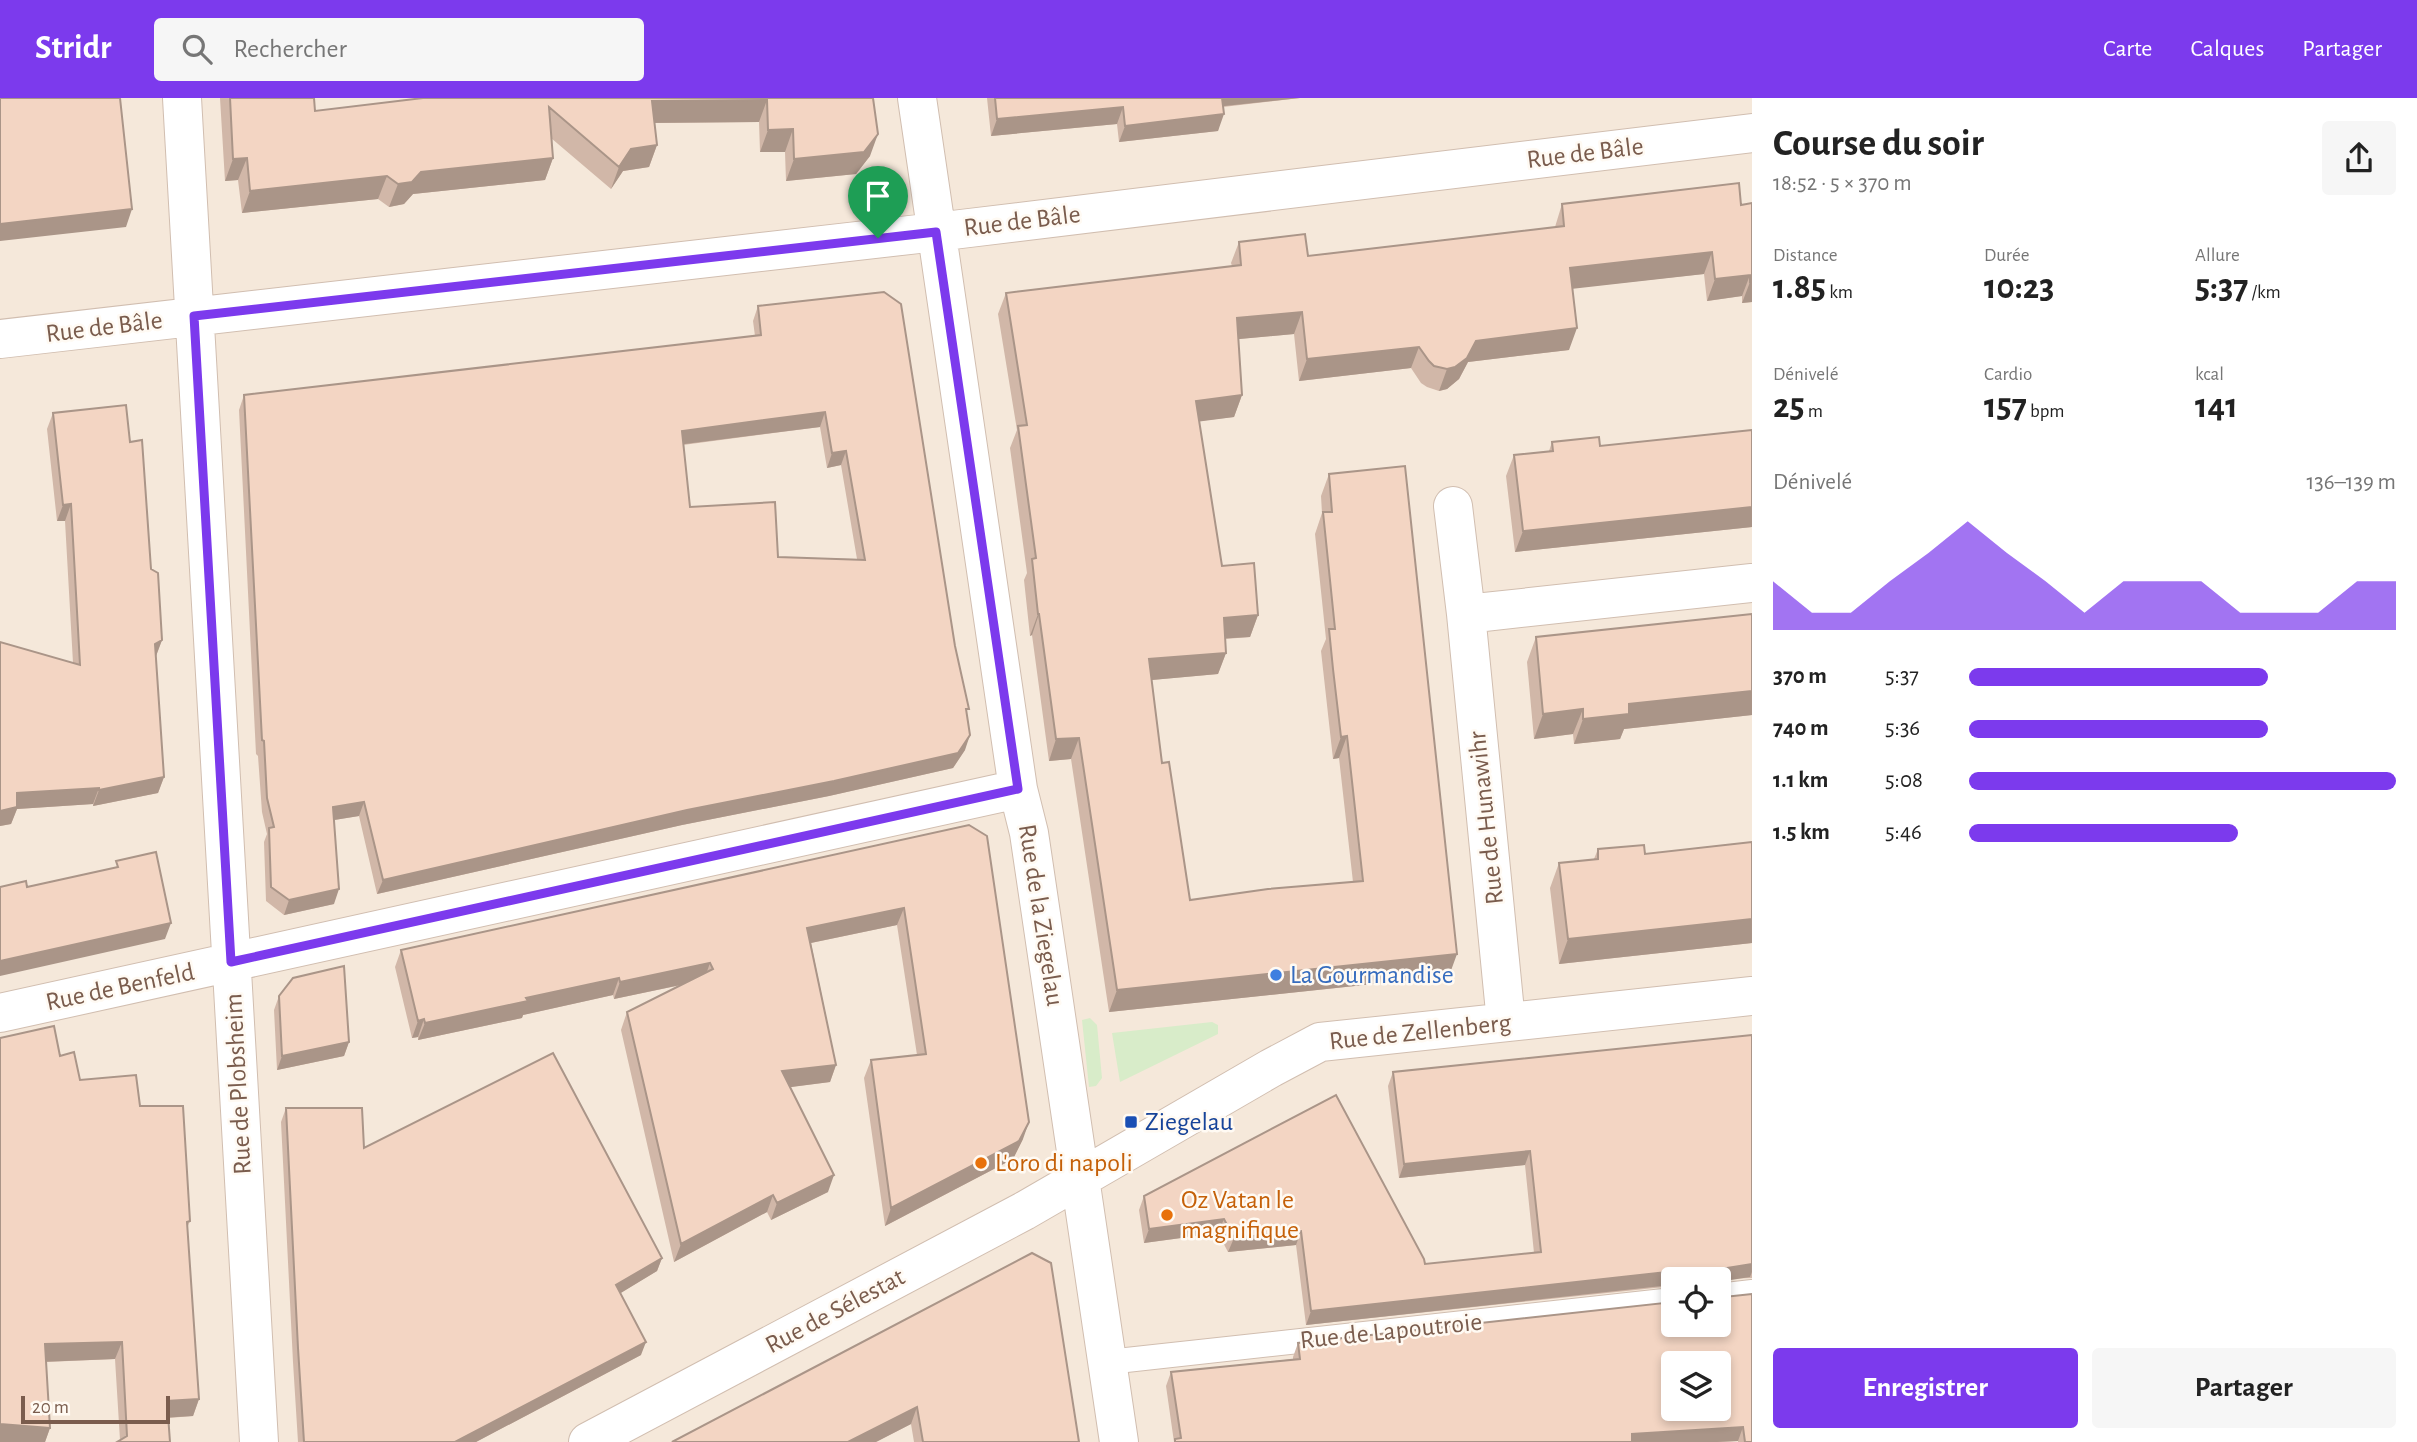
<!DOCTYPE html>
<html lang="fr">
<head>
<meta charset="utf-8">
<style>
  body { margin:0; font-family:"Alegreya Sans",sans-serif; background:#f6f6f6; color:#222; height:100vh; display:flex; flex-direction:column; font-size:26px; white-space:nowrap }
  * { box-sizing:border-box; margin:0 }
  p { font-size:23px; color:#767676 }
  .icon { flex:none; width:38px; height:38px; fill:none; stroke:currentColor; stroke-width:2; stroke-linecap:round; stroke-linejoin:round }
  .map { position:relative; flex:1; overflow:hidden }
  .drawer { display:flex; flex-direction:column; background:#fff; width:665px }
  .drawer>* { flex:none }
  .controls { position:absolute; left:1661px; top:1169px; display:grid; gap:14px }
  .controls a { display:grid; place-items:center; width:70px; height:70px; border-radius:7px; background:#fff; box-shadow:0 4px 10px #0003; font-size:35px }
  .scale { position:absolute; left:21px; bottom:18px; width:149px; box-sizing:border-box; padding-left:7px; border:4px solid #7a5c4d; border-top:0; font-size:19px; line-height:24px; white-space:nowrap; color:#7a5c4d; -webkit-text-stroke:5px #fffaf3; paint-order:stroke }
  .pin { position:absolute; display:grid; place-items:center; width:60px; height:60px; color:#fff; margin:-72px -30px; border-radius:50% 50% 50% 0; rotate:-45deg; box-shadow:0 0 7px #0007 }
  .pin .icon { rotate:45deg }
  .round { display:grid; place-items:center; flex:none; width:74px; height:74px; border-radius:7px; background:#f6f6f6 }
  .headline { display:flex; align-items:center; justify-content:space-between; height:119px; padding:0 21px }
  h1 { font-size:38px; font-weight:700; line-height:52px }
  .figures { display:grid; grid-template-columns:repeat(3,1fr); gap:10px; height:119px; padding:7px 21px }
  .figures div { display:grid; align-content:center }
  .figures b { font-size:35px; font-weight:700 }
  .figures small { font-size:19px; font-weight:400 }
  .figures p { font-size:19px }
  .chart { height:196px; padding:14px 21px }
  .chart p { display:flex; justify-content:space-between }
  .chart svg { width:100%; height:126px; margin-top:7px; fill:#7c3aed; opacity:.7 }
  .cta { display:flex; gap:14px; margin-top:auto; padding:14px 21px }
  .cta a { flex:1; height:80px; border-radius:7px; background:#7c3aed; color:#fff; font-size:28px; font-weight:700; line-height:80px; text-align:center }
  .cta a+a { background:#f6f6f6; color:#222 }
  ul { padding:0 21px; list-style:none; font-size:23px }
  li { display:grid; grid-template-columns:112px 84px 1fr; align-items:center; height:52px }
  li i { height:18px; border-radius:9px; background:#7c3aed }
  header { display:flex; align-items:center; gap:42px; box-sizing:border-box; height:98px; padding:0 35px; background:#7c3aed; color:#fff }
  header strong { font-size:33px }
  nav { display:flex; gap:38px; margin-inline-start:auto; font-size:24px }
  .search { width:490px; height:63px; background:#f6f6f6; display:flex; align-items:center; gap:18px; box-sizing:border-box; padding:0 24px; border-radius:7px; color:#767676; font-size:26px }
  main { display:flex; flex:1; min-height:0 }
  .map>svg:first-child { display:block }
  .residential { fill:#f5e8da; fill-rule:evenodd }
  .green { fill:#d8ecc9 }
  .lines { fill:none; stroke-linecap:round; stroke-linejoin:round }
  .lane-casing { stroke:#d1beb0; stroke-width:26 }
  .street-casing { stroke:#d1beb0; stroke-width:40 }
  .lane { stroke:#fff; stroke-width:24 }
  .street { stroke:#fff; stroke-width:38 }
  .wall { fill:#d1b7a8; fill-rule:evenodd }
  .shaded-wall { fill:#aa9588 }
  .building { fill:#f3d5c3; stroke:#aa9588; stroke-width:2; fill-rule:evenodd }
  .route-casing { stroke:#fff; stroke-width:14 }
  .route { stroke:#7c3aed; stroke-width:9 }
  .shop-dot { fill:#3f7fe0; stroke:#fffaf3; stroke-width:2.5 }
  .transit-dot { fill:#1a4fb4; stroke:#fffaf3; stroke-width:2.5 }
  .food-dot { fill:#e8710a; stroke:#fffaf3; stroke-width:2.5 }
  .labels { text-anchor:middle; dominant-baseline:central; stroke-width:5; stroke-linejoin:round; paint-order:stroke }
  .street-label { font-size:26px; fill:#7a5c4d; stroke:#fffaf3 }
  .shop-label { font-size:26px; fill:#366cbe; stroke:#fffaf3; text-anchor:start }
  .transit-label { font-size:26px; fill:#164399; stroke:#fffaf3; text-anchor:start }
  .food-label { font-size:26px; fill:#c56008; stroke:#fffaf3; text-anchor:start }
</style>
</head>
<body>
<header>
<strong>Stridr</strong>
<div class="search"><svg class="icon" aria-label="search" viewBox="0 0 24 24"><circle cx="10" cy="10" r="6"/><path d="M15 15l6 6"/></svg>Rechercher</div>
<nav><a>Carte</a><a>Calques</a><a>Partager</a></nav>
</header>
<main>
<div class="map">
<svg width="1752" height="1344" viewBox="0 0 1752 1344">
  <rect width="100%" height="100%" fill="#fdf6ec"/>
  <path class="residential" d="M 0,0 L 1752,0 L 1752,1344 L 0,1344 ZM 1673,1181 L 1718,1181 L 1718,1227 L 1673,1227 ZM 1673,1265 L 1718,1265 L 1718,1311 L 1673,1311 Z"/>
  <path class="green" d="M 1090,920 L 1097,927 L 1102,980 L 1096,988 L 1089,989 L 1082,922 Z
    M 1212,924 L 1218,927 L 1218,936 L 1120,984 L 1112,935 Z"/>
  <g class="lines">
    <defs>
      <path id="lane" d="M 1718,1198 L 1752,1194
        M 1108,1264 L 1673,1202"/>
      <path id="street" d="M 182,0 L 259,1344
        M 917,0 L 1018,691 L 1029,735 L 1119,1344
        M 0,241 L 936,134 L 1752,35
        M 1453,408 L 1466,516
        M 0,915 L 1018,691
        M 1506,924 L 1466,516 L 1752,485
        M 588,1344 L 1024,1113 L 1271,970 L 1320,944 L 1752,898"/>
    </defs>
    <use href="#lane" class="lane-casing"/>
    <use href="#street" class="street-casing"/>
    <use href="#lane" class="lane"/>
    <use href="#street" class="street"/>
  </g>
  <path class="wall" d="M 220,0 L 314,0 L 315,13 L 873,0 L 870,58 L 856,76 L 786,83 L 785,54 L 760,54 L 759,24 L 654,25 L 657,47 L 649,69 L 623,73 L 611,91 L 551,40 L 553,60 L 545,82 L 413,96 L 404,106 L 389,109 L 378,101 L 242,115 L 238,82 L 225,83 Z
    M 987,0 L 1300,0 L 1223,9 L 1218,33 L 1119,44 L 1117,26 L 991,38 Z
    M 1752,105 L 1752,204 L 1742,205 L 1742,198 L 1707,203 L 1704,176 L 1572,190 L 1569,252 L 1468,264 L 1459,281 L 1447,291 L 1439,293 L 1427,289 L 1421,285 L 1411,270 L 1299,283 L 1294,236 L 1238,241 L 1242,297 L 1234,319 L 1199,323 L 1222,468 L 1258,517 L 1250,539 L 1225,541 L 1226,555 L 1218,576 L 1151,582 L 1162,665 L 1190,802 L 1353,784 L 1339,660 L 1333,661 L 1321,553 L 1326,541 L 1315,436 L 1322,415 L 1321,398 L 1329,376 L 1449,878 L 1109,914 L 1071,661 L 1049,663 L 1032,537 L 1030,538 L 1024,482 L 1027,475 L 1010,350 L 1017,332 L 998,216 L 1006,195 L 1232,168 L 1231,165 L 1239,144 L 1308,158 L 1555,129 L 1562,106 L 1741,107 Z
    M 884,194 L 967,616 L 965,652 L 953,670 L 829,698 L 682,727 L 377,796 L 359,718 L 334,722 L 334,806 L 284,817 L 266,803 L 264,744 L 267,736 L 262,714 L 258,658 L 256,656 L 239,312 L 244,297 L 755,238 L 753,223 L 758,208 ZM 820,329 L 827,370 L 841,367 L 857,461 L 778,459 L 690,409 L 683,347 Z
    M 53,315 L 130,344 L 162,542 L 156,558 L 164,679 L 158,695 L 93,708 L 93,706 L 17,711 L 11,726 L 0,728 L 0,546 L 73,565 L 65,423 L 57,423 L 47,331 Z
    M 1752,332 L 1752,429 L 1515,454 L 1506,378 L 1514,357 L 1549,353 L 1552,344 L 1600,348 Z
    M 1752,516 L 1752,617 L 1624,631 L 1620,641 L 1574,646 L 1573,636 L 1534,641 L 1527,564 L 1536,539 Z
    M 969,727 L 1023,1041 L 1013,1061 L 885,1128 L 864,980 L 871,962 L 917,957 L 897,827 L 811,845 L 836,967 L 830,984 L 790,989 L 828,1094 L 771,1122 L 767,1114 L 674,1164 L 621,932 L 627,914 L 681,887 L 614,901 L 613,897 L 523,917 L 522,920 L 418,942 L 418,939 L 412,940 L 395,869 L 401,852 Z
    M 1752,744 L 1752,845 L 1559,866 L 1550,790 L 1559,765 L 1594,761 L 1598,751 L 1645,756 Z
    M 279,898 L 349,944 L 344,958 L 277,972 L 274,912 Z
    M 1752,937 L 1752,1180 L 1718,1181 L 1673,1181 L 1673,1188 L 1306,1227 L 1296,1147 L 1228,1154 L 1218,1135 L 1144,1145 L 1139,1112 L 1144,1098 L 1336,997 L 1425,1166 L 1534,1155 L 1525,1067 L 1399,1080 L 1388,988 L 1393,974 Z
    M 60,958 L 80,982 L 140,1008 L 190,1123 L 187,1130 L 199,1301 L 193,1318 L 168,1320 L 120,1342 L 115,1261 L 46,1264 L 50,1330 L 45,1344 L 0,1344 Z
    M 286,1010 L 364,1050 L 662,1160 L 657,1173 L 620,1195 L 641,1257 L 476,1344 L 298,1344 L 293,1264 L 281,1024 Z
    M 1032,1155 L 1079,1344 L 914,1344 L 911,1326 L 876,1344 Z
    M 1718,1227 L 1752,1344 L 1738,1344 L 1738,1343 L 1717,1344 L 1174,1344 L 1166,1288 L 1171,1274 L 1293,1261 L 1293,1259 L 1298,1245 Z"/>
  <path class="shaded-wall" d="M 1219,0 L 1300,0 L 1215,9 Z
    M 767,2 L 759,24 L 643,25 L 652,3 Z
    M 1123,9 L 1117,26 L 991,38 L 997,21 Z
    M 1224,16 L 1218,33 L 1119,44 L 1125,28 Z
    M 793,31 L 785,54 L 760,54 L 768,32 Z
    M 878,36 L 870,58 L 856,76 L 786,83 L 794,61 Z
    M 657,47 L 649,69 L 623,73 L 611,91 L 619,69 L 631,51 Z
    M 247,60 L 238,82 L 225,83 L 233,61 Z
    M 553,60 L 545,82 L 413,96 L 404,106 L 389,109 L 398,86 L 421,74 Z
    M 387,78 L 378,101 L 242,115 L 250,93 Z
    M 132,111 L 126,129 L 0,143 L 0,126 Z
    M 1712,154 L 1704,176 L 1562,192 L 1570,170 Z
    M 1750,177 L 1742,198 L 1707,203 L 1715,181 Z
    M 1752,183 L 1752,204 L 1742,205 L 1750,184 Z
    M 1302,214 L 1294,236 L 1229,242 L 1237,220 Z
    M 1577,230 L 1569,252 L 1468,264 L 1459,281 L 1447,291 L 1439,293 L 1447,271 L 1476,243 Z
    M 1419,249 L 1411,270 L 1299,283 L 1307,261 Z
    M 1242,297 L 1234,319 L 1188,325 L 1196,303 Z
    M 825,314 L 820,329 L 677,347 L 682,333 Z
    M 846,353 L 841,367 L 827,370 L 832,355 Z
    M 71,406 L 65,423 L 57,423 L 63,407 Z
    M 1752,409 L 1752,429 L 1515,454 L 1523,433 Z
    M 1038,516 L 1039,516 L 1032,537 L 1030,538 Z
    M 1258,517 L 1250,539 L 1216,541 L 1224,520 Z
    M 162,542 L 156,558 L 149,562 L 155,546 Z
    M 1226,555 L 1218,576 L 1141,583 L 1149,561 Z
    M 1752,593 L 1752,617 L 1624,631 L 1620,641 L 1574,646 L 1583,621 L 1629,606 Z
    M 1583,611 L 1573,636 L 1534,641 L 1543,616 Z
    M 970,637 L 965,652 L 953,670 L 829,698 L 682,727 L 377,796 L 383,782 Z
    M 1347,638 L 1339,660 L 1333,661 L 1341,639 Z
    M 1079,640 L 1071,661 L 1049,663 L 1056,641 Z
    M 164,679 L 158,695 L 93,708 L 99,692 Z
    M 99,690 L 93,706 L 17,711 L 11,726 L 0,728 L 0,713 L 17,695 Z
    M 364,704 L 359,718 L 328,723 L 333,709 Z
    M 339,791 L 334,806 L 284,817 L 289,802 Z
    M 904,810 L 897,827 L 801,847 L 807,830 Z
    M 1752,821 L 1752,845 L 1559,866 L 1568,841 Z
    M 171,825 L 165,841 L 0,878 L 0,863 Z
    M 1457,856 L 1449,878 L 1109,914 L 1117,892 Z
    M 710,865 L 704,882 L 614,901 L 620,884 Z
    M 619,880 L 613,897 L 523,917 L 522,920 L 418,942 L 425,925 L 526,900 Z
    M 424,921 L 418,939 L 412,940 L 418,923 Z
    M 349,944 L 344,958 L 277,972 L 282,958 Z
    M 836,967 L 830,984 L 776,991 L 782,973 Z
    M 1029,1024 L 1023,1041 L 1013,1061 L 885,1128 L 891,1110 Z
    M 1530,1053 L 1525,1067 L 1399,1080 L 1404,1066 Z
    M 834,1077 L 828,1094 L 771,1122 L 777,1105 Z
    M 773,1097 L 767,1114 L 674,1164 L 681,1146 Z
    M 1224,1121 L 1218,1135 L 1144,1145 L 1149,1131 Z
    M 1301,1133 L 1296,1147 L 1228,1154 L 1234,1140 Z
    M 662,1160 L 657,1173 L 611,1201 L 616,1187 Z
    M 1752,1166 L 1752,1174 L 1750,1179 L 1718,1184 L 1718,1181 L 1708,1181 L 1710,1178 L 1715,1172 Z
    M 1676,1173 L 1671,1187 L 1306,1227 L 1311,1213 Z
    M 122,1244 L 115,1261 L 39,1264 L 45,1246 Z
    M 646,1244 L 641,1257 L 476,1344 L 455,1344 Z
    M 199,1301 L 193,1318 L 161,1320 L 167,1303 Z
    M 917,1309 L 911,1326 L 876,1344 L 848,1344 Z
    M 0,1326 L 50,1330 L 45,1344 L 0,1344 Z
    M 1743,1329 L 1738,1343 L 1717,1344 L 1629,1344 L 1632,1336 Z"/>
  <path class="building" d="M 0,0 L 120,0 L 132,111 L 0,126 Z
    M 230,0 L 314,0 L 315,13 L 423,0 L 873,0 L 878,36 L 864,54 L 794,61 L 793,31 L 768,32 L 767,2 L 652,3 L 657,47 L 631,51 L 619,69 L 549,9 L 553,60 L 421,74 L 412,84 L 398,86 L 387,78 L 250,93 L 247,60 L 233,61 Z
    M 995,0 L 1222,0 L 1224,16 L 1125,28 L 1123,9 L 997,21 Z
    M 1739,85 L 1741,107 L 1752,105 L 1752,183 L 1750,184 L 1750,177 L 1715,181 L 1712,154 L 1570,170 L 1577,230 L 1476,243 L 1467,260 L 1455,269 L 1447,271 L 1434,268 L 1429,263 L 1419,249 L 1307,261 L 1302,214 L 1237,220 L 1242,297 L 1196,303 L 1222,468 L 1254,465 L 1258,517 L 1224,520 L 1226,555 L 1149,561 L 1162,665 L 1169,664 L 1190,802 L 1268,791 L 1363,783 L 1347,638 L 1341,639 L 1333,571 L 1329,531 L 1335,531 L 1323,414 L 1332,414 L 1329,376 L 1405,368 L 1457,856 L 1117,892 L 1079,640 L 1056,641 L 1039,516 L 1038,516 L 1032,461 L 1036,460 L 1018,328 L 1027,327 L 1006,195 L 1241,167 L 1239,144 L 1305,136 L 1308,158 L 1564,128 L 1562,106 Z
    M 884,194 L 901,206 L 955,548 L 969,611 L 966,611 L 970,637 L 958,655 L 834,683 L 687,712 L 383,782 L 364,704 L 333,709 L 339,791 L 289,802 L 271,789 L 269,730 L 274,729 L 267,700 L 264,643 L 262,642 L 244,297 L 761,237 L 758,208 ZM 825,314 L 832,355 L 846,353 L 865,462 L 778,459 L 775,404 L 690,409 L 682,333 Z
    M 126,307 L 130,344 L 142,342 L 151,471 L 158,475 L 162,542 L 155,546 L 164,679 L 99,692 L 99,690 L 17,695 L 17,709 L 0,713 L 0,544 L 80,567 L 71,406 L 63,407 L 53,315 Z
    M 1752,332 L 1752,409 L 1523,433 L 1514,357 L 1553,353 L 1552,344 L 1599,339 L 1600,348 Z
    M 1752,516 L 1752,593 L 1629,606 L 1629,616 L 1583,621 L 1583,611 L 1543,616 L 1536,539 Z
    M 969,727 L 987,738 L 1029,1024 L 1019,1043 L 891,1110 L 871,962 L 926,956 L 904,810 L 807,830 L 836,967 L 782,973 L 834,1077 L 777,1105 L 773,1097 L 681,1146 L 627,914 L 713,871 L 710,865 L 620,884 L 619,880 L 526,900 L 528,903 L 425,925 L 424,921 L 418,923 L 401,852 Z
    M 1752,744 L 1752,821 L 1568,841 L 1559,765 L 1598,761 L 1598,751 L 1644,747 L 1645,756 Z
    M 156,754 L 171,825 L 0,863 L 0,789 L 26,783 L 27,789 L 118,769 L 116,763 Z
    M 344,868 L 349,944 L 282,958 L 279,898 L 293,880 Z
    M 54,928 L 60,958 L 74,954 L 80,982 L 136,977 L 140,1008 L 183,1008 L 190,1123 L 187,1124 L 199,1301 L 167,1303 L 170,1344 L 117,1344 L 127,1338 L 122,1244 L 45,1246 L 50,1330 L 0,1326 L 0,940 Z
    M 1752,937 L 1752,1166 L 1715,1172 L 1710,1178 L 1709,1181 L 1689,1181 L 1685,1175 L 1676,1173 L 1311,1213 L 1301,1133 L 1234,1140 L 1224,1121 L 1149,1131 L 1144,1098 L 1336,997 L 1424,1161 L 1425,1166 L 1541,1154 L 1530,1053 L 1404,1066 L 1393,974 Z
    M 553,955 L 662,1160 L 616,1187 L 646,1244 L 455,1344 L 304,1344 L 298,1250 L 286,1010 L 362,1010 L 364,1050 Z
    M 1032,1155 L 1051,1165 L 1079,1344 L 923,1344 L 917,1309 L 848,1344 L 672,1344 Z
    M 1718,1196 L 1724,1199 L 1752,1196 L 1752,1344 L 1745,1344 L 1743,1329 L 1632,1336 L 1632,1344 L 1175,1344 L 1175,1341 L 1181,1340 L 1171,1274 L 1300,1261 L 1298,1245 L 1673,1204 L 1673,1227 L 1718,1227 ZM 1673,1265 L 1718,1265 L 1718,1311 L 1673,1311 Z"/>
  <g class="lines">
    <defs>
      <path id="route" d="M 936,134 L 1018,691 L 231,864 L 194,218 Z"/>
    </defs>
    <use href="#route" class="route-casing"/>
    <use href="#route" class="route"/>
  </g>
  <circle class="shop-dot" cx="1276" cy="877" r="7"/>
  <rect class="transit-dot" x="1124" y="1017" width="14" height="14" rx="3.5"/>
  <g class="food-dot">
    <circle cx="981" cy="1065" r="7"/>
    <circle cx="1167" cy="1117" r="7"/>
  </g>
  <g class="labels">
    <g class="street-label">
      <text transform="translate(1585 55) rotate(-7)">Rue de Bâle</text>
      <text transform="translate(1022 123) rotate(-7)">Rue de Bâle</text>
      <text transform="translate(104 229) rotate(-7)">Rue de Bâle</text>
      <text transform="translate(1486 720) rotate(-96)">Rue de Hunawihr</text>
      <text transform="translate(1041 817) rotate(81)">Rue de la Ziegelau</text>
      <text transform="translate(120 889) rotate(-12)">Rue de Benfeld</text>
      <text transform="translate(1420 934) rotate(-6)">Rue de Zellenberg</text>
      <text transform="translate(238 986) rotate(-93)">Rue de Plobsheim</text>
      <text transform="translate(835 1213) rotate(-28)">Rue de Sélestat</text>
      <text transform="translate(1391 1233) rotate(-6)">Rue de Lapoutroie</text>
    </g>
    <g class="shop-label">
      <text x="1290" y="877">La Gourmandise</text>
    </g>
    <g class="transit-label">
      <text x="1145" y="1024">Ziegelau</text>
    </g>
    <g class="food-label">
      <text x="995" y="1065">L'oro di napoli</text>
      <text x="1181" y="1102">Oz Vatan le<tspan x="1181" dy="30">magnifique</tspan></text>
    </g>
  </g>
</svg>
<div class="controls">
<a><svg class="icon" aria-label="locate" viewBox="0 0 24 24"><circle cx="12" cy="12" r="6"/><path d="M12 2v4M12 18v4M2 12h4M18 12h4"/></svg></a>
<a><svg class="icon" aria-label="layers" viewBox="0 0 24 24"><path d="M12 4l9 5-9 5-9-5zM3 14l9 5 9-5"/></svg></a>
</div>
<div class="scale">20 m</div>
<div class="pin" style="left:878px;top:140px;background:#1e9e55"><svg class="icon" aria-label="arrive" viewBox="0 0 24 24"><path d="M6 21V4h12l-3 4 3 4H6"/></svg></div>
</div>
<section class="drawer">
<div class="headline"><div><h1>Course du soir</h1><p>18:52 · 5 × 370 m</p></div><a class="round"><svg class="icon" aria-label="share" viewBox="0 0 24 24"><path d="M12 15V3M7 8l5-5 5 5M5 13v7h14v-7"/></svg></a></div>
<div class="figures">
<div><p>Distance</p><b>1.85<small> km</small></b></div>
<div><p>Durée</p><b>10:23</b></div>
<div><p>Allure</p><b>5:37<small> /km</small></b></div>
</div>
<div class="figures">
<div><p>Dénivelé</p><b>25<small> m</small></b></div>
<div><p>Cardio</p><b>157<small> bpm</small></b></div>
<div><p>kcal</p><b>141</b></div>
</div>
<div class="chart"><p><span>Dénivelé</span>136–139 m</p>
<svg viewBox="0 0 160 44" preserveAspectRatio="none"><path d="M0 44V27L10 38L20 38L30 27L40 17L50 6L60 17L70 27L80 38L90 27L100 27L110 27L120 38L130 38L140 38L150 27L160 27V44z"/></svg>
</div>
<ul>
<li><b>370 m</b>5:37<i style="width:70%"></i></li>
<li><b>740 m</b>5:36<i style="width:70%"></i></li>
<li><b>1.1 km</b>5:08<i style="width:100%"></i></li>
<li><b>1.5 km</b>5:46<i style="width:63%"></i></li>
</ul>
<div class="cta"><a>Enregistrer</a><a>Partager</a></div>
</section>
</main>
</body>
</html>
